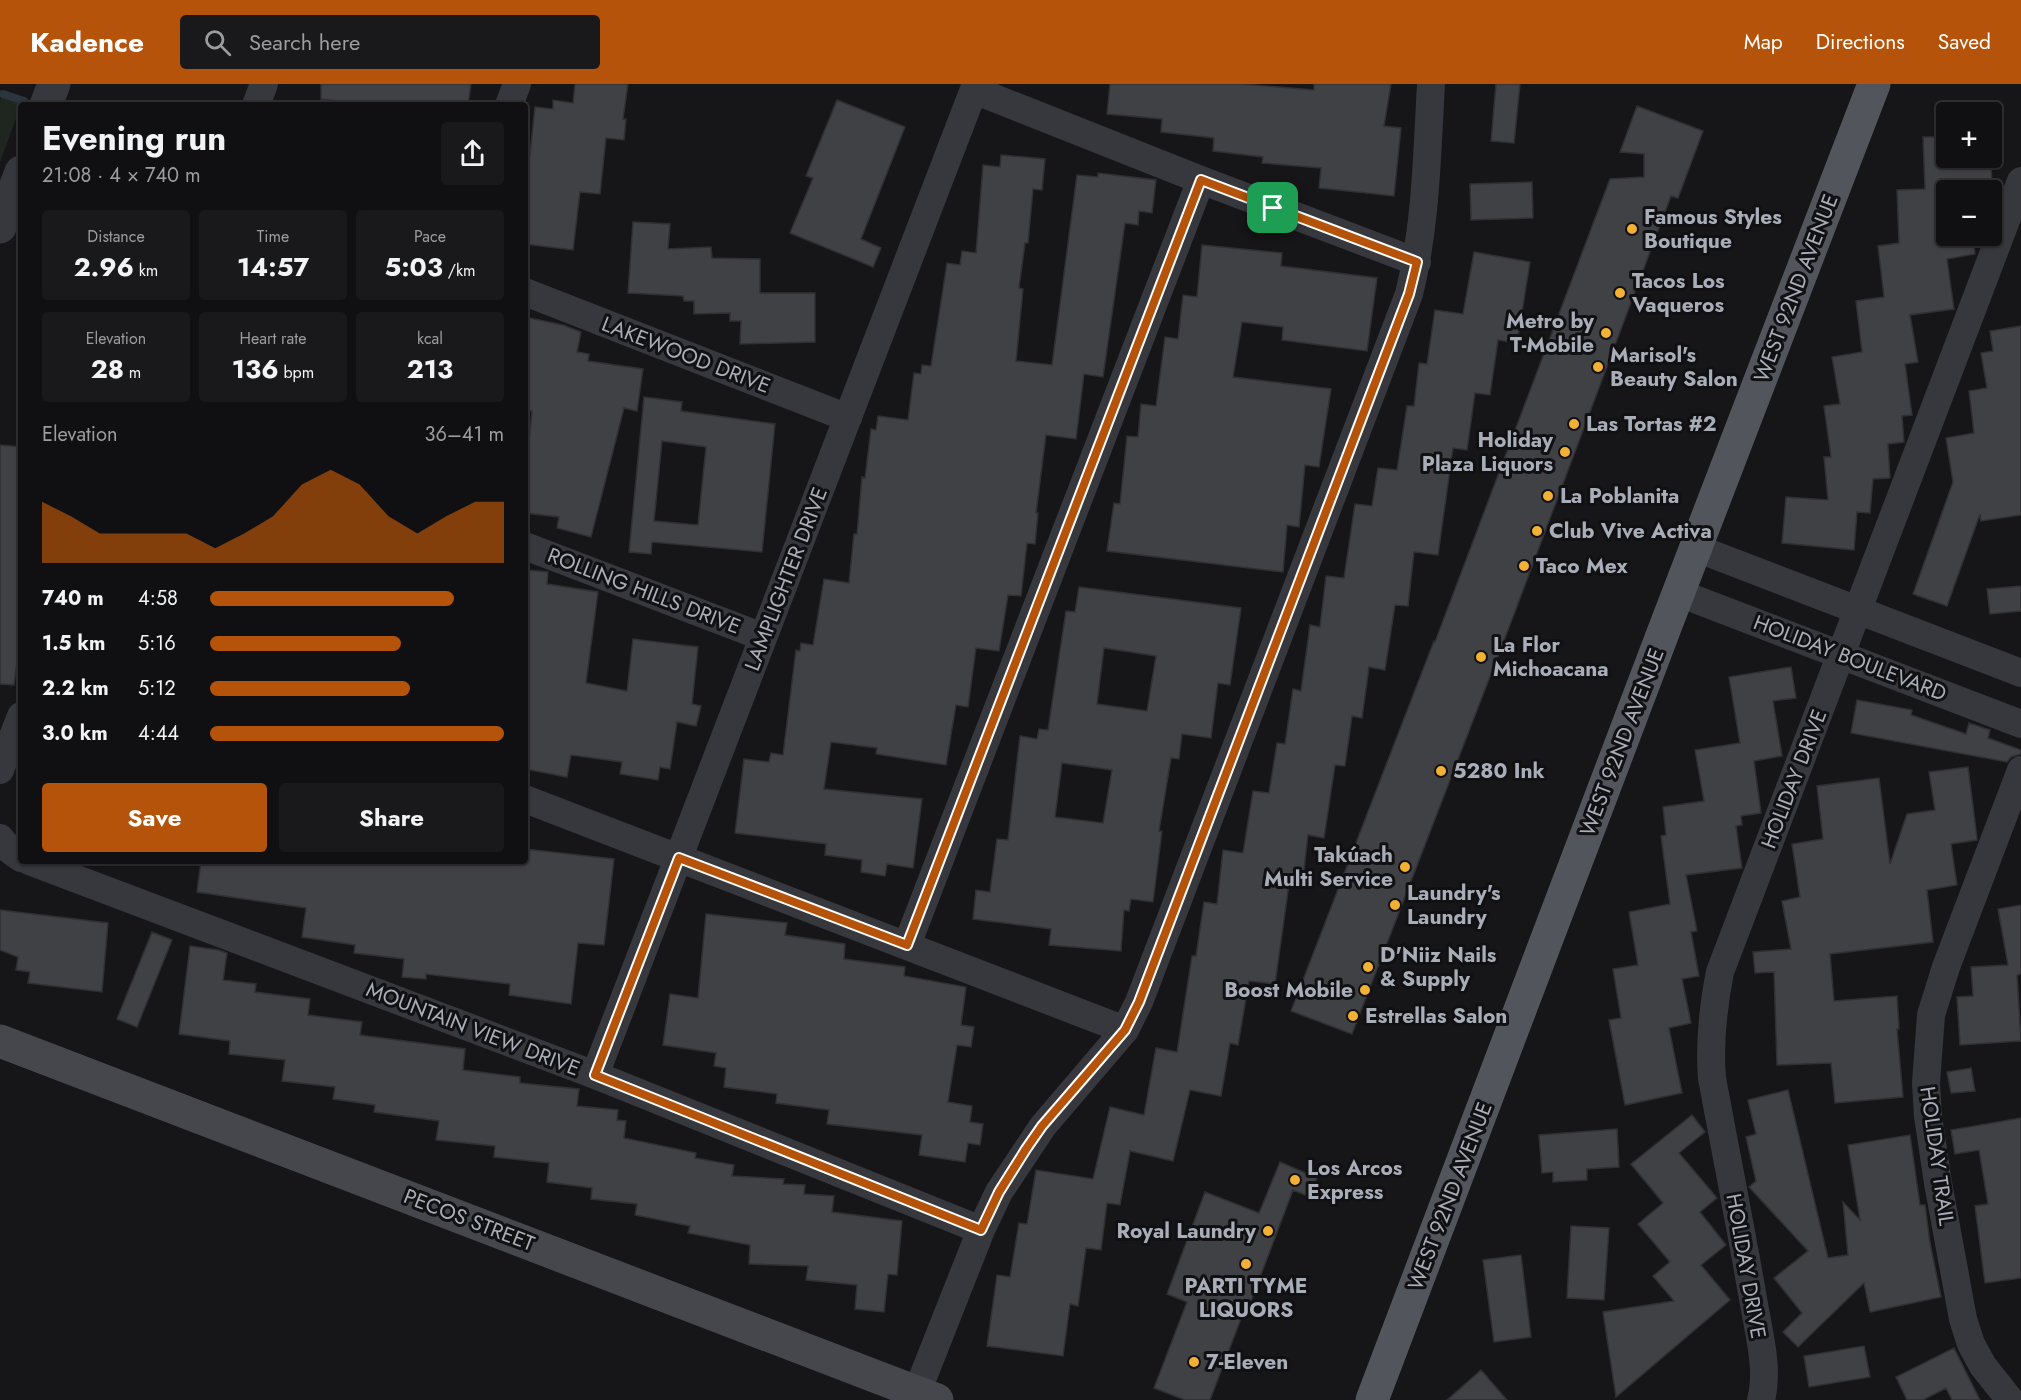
<!DOCTYPE html>
<html lang="en">
<head>
<meta charset="utf-8">
<style>
  body { margin:0; font-family:Jost,sans-serif; background:#19191b; color:#f1f3f6; height:100vh; display:flex; flex-direction:column; font-size:22px; white-space:nowrap }
  * { box-sizing:border-box; margin:0 }
  p { font-size:20px; color:#9c9d9f }
  .icon { flex:none; width:33px; height:33px; fill:none; stroke:currentColor; stroke-width:2; stroke-linecap:round; stroke-linejoin:round }
  .map { position:relative; flex:1; overflow:hidden }
  .drawer { position:absolute; left:18px; top:18px; width:510px; height:762px; display:flex; flex-direction:column; background:#101012; border-radius:6px; box-shadow:0 2px 4px #0004,0 0 0 2px #303032 }
  .drawer>* { flex:none }
  .tools { position:absolute; left:1936px; top:18px; display:grid; gap:12px }
  .tools a { display:grid; place-items:center; width:66px; height:66px; border-radius:6px; background:#101012; box-shadow:0 2px 4px #0004,0 0 0 2px #303032; font-size:30px }
  .pin { position:absolute; display:grid; place-items:center; width:51px; height:51px; color:#fff; margin:-26px; border-radius:12px; box-shadow:0 3px 9px #0006 }
  .round { display:grid; place-items:center; flex:none; width:63px; height:63px; border-radius:6px; background:#19191b }
  .headline { display:flex; align-items:center; justify-content:space-between; height:102px; padding:0 24px }
  h1 { font-size:33px; font-weight:700; line-height:45px }
  .metrics { display:grid; grid-template-columns:repeat(3,1fr); gap:9px; height:102px; padding:6px 24px }
  .metrics div { display:grid; align-content:center; border-radius:6px; background:#19191b; text-align:center }
  .metrics b { font-size:26px; font-weight:700 }
  .metrics small { font-size:16px; font-weight:400 }
  .metrics p { font-size:16px }
  .chart { height:168px; padding:12px 24px }
  .chart p { display:flex; justify-content:space-between }
  .chart svg { width:100%; height:108px; margin-top:6px; fill:#b45309; opacity:.7 }
  .cta { display:flex; gap:12px; margin-top:auto; padding:12px 24px }
  .cta a { flex:1; height:69px; border-radius:6px; background:#b45309; color:#fff; font-size:24px; font-weight:700; line-height:69px; text-align:center }
  .cta a+a { background:#19191b; color:#f1f3f6 }
  ul { padding:0 24px; list-style:none; font-size:20px }
  li { display:grid; grid-template-columns:96px 72px 1fr; align-items:center; height:45px }
  li i { height:15px; border-radius:8px; background:#b45309 }
  header { display:flex; align-items:center; gap:36px; box-sizing:border-box; height:84px; padding:0 30px; background:#b45309; color:#fff }
  header strong { font-size:28px }
  nav { display:flex; gap:33px; margin-inline-start:auto; font-size:21px }
  .search { width:420px; height:54px; background:#19191b; display:flex; align-items:center; gap:15px; box-sizing:border-box; padding:0 21px; border-radius:6px; color:#9c9d9f; font-size:22px }
  .map>svg:first-child { display:block }
  .green { fill:#1e261f }
  .lines { fill:none; stroke-linecap:round; stroke-linejoin:round }
  .stream { stroke:#2c353c; stroke-width:8 }
  .building { fill:#404145; stroke:#303034; stroke-width:1.5; fill-rule:evenodd }
  .minor { stroke:#37383d; stroke-width:28 }
  .tertiary { stroke:#37383d; stroke-width:33 }
  .secondary { stroke:#45474d; stroke-width:33 }
  .primary { stroke:#53555c; stroke-width:33 }
  .route-casing { stroke:#fff; stroke-width:12 }
  .route { stroke:#b45309; stroke-width:8 }
  .poi-dot { fill:#f2b134; stroke:#111113; stroke-width:2 }
  .labels { text-anchor:middle; dominant-baseline:central; stroke-width:6; stroke-linejoin:round; paint-order:stroke }
  .poi-label { font-size:21px; font-weight:bold; fill:#a8adb8; stroke:#111113; text-anchor:start }
  .street-label { font-size:21px; fill:#a8adb8; stroke:#111113 }
</style>
</head>
<body>
<header>
<strong>Kadence</strong>
<div class="search"><svg class="icon" aria-label="search" viewBox="0 0 24 24"><circle cx="10" cy="10" r="6"/><path d="M15 15l6 6"/></svg>Search here</div>
<nav><a>Map</a><a>Directions</a><a>Saved</a></nav>
</header>
<div class="map">
<svg width="2021" height="1316" viewBox="0 0 2021 1316">
  <rect width="100%" height="100%" fill="#161618"/>
  <path class="green" d="M 2,11 L 22,18 L 0,78 L 0,17 Z"/>
  <g class="lines">
    <path class="stream" d="M 3,10 L 24,17"/>
  </g>
  <path class="building" d="M 321,0 L 471,0 L 468,21 L 377,21 L 321,15 Z
    M 575,0 L 628,0 L 623,35 L 626,35 L 624,56 L 606,54 L 600,110 L 580,108 L 573,166 L 525,160 L 525,78 L 529,79 L 535,23 L 553,25 L 553,16 L 573,19 Z
    M 1110,0 L 1242,0 L 1314,6 L 1314,0 L 1391,0 L 1384,42 L 1401,44 L 1394,112 L 1319,104 L 1321,84 L 1262,79 L 1263,73 L 1213,67 L 1214,54 L 1161,48 L 1162,35 L 1107,30 Z
    M 1496,0 L 1520,0 L 1514,59 L 1491,57 Z
    M 837,16 L 905,43 L 861,155 L 881,164 L 873,183 L 790,149 L 813,94 L 806,92 Z
    M 1637,22 L 1703,47 L 1678,114 L 1671,112 L 1513,533 L 1352,950 L 1291,927 L 1434,557 L 1435,558 L 1610,95 L 1644,93 L 1644,70 L 1620,68 Z
    M 1923,53 L 1947,53 L 1947,74 L 1991,74 L 1992,106 L 1947,106 L 1947,152 L 1973,152 L 1975,170 L 1947,175 L 1954,225 L 1910,231 L 1918,278 L 1905,280 L 1912,331 L 1902,332 L 1904,358 L 1888,360 L 1890,394 L 1873,395 L 1870,429 L 1857,428 L 1854,466 L 1782,459 L 1786,413 L 1828,416 L 1824,373 L 1831,373 L 1824,322 L 1840,320 L 1832,273 L 1862,268 L 1856,217 L 1884,213 L 1878,162 L 1899,159 L 1897,106 L 1925,105 Z
    M 1001,71 L 1045,75 L 1042,106 L 1033,105 L 1028,159 L 1025,159 L 1019,204 L 1023,205 L 1016,277 L 1052,281 L 1077,91 L 1098,93 L 1098,89 L 1156,96 L 1152,129 L 1139,127 L 1138,141 L 1125,139 L 1103,293 L 1084,290 L 1076,355 L 1046,351 L 1036,429 L 1038,429 L 1035,460 L 1027,459 L 1021,512 L 1008,511 L 999,567 L 976,564 L 968,623 L 956,621 L 946,681 L 876,670 L 877,664 L 831,658 L 824,705 L 922,715 L 913,784 L 887,780 L 885,792 L 861,788 L 862,776 L 825,771 L 826,760 L 735,749 L 744,675 L 769,678 L 771,669 L 783,671 L 796,566 L 800,567 L 801,559 L 813,561 L 824,495 L 849,499 L 854,450 L 857,450 L 862,393 L 865,394 L 871,345 L 876,346 L 878,332 L 908,336 L 914,289 L 921,290 L 922,281 L 931,282 L 947,179 L 960,181 L 962,167 L 976,169 L 983,81 L 1000,83 Z
    M 1532,98 L 1533,134 L 1471,136 L 1470,100 Z
    M 633,138 L 670,140 L 668,165 L 711,163 L 712,174 L 760,175 L 760,209 L 815,209 L 815,258 L 740,260 L 741,237 L 730,237 L 730,229 L 694,230 L 694,217 L 684,217 L 683,212 L 628,209 Z
    M 1202,161 L 1282,169 L 1281,182 L 1377,194 L 1367,267 L 1282,256 L 1283,243 L 1242,238 L 1233,293 L 1331,305 L 1319,383 L 1305,381 L 1299,443 L 1287,441 L 1283,488 L 1107,467 L 1114,419 L 1120,420 L 1127,352 L 1138,353 L 1141,320 L 1156,322 L 1165,253 L 1178,255 L 1183,211 L 1197,213 Z
    M 1474,168 L 1530,178 L 1517,259 L 1498,256 L 1490,311 L 1475,309 L 1467,366 L 1453,364 L 1438,471 L 1414,468 L 1408,522 L 1395,521 L 1385,586 L 1369,583 L 1362,634 L 1352,632 L 1345,682 L 1335,681 L 1324,754 L 1308,751 L 1303,794 L 1290,793 L 1275,900 L 1249,897 L 1238,961 L 1230,959 L 1221,1012 L 1190,1006 L 1173,1077 L 1130,1067 L 1120,1121 L 1107,1119 L 1101,1166 L 1086,1164 L 1078,1222 L 1070,1220 L 1063,1272 L 987,1262 L 997,1191 L 1010,1193 L 1019,1139 L 1027,1140 L 1036,1086 L 1093,1095 L 1110,1023 L 1144,1031 L 1156,964 L 1177,968 L 1192,872 L 1196,872 L 1204,818 L 1217,820 L 1223,766 L 1243,769 L 1253,707 L 1269,709 L 1277,659 L 1285,660 L 1293,605 L 1301,607 L 1310,541 L 1320,543 L 1326,492 L 1344,494 L 1355,420 L 1372,422 L 1378,384 L 1397,386 L 1407,322 L 1414,322 L 1419,279 L 1427,280 L 1435,226 L 1463,230 Z
    M 525,233 L 563,241 L 581,248 L 577,268 L 589,270 L 588,277 L 643,285 L 637,327 L 624,324 L 591,453 L 557,444 L 559,433 L 525,429 L 525,397 L 532,327 L 525,327 Z
    M 2021,242 L 2021,431 L 1981,437 L 1980,430 L 1947,522 L 1913,510 L 1953,398 L 1946,354 L 1974,349 L 1969,307 L 1987,304 L 1981,269 L 1993,267 L 1990,247 Z
    M 644,313 L 682,318 L 681,327 L 775,340 L 762,468 L 652,458 L 651,470 L 629,468 ZM 662,357 L 706,363 L 698,441 L 654,437 Z
    M 0,361 L 21,363 L 21,546 L 14,601 L 0,600 Z
    M 527,486 L 548,488 L 547,500 L 598,508 L 586,599 L 627,607 L 633,555 L 698,563 L 692,620 L 701,622 L 696,642 L 677,638 L 670,685 L 660,683 L 658,696 L 620,690 L 622,678 L 571,671 L 567,693 L 525,685 L 525,509 Z
    M 2021,502 L 2021,527 L 1990,530 L 1987,505 Z
    M 1079,503 L 1241,524 L 1230,601 L 1218,599 L 1211,654 L 1182,650 L 1179,675 L 1171,674 L 1159,747 L 1162,747 L 1153,818 L 1131,815 L 1129,827 L 1124,826 L 1121,867 L 1049,861 L 1051,845 L 973,835 L 976,806 L 990,808 L 997,755 L 1008,756 L 1020,652 L 1037,655 L 1039,645 L 1048,646 L 1066,527 L 1075,528 ZM 1104,564 L 1156,572 L 1147,627 L 1097,620 ZM 1062,679 L 1112,686 L 1103,739 L 1055,733 Z
    M 1791,583 L 1796,614 L 1773,617 L 1782,672 L 1754,677 L 1761,729 L 1741,732 L 1742,741 L 1736,742 L 1742,784 L 1686,791 L 1697,847 L 1691,848 L 1699,892 L 1682,895 L 1691,939 L 1669,944 L 1682,1009 L 1625,1021 L 1609,936 L 1621,934 L 1613,885 L 1638,881 L 1629,828 L 1670,820 L 1661,752 L 1666,751 L 1663,723 L 1704,717 L 1695,666 L 1740,659 L 1729,593 Z
    M 1857,616 L 1912,626 L 1911,631 L 1966,650 L 1969,639 L 1990,646 L 1988,654 L 2021,666 L 2021,670 L 2011,673 L 2007,678 L 1851,649 Z
    M 1968,683 L 1977,754 L 1977,756 L 1951,760 L 1957,801 L 1927,806 L 1933,858 L 1830,870 L 1834,917 L 1897,912 L 1899,945 L 1897,945 L 1903,1013 L 1835,1019 L 1831,979 L 1777,981 L 1774,888 L 1755,889 L 1753,868 L 1791,865 L 1782,817 L 1800,813 L 1792,760 L 1823,755 L 1817,702 L 1879,694 L 1890,780 L 1907,730 L 1935,726 L 1929,688 Z
    M 525,765 L 614,775 L 604,861 L 578,859 L 571,920 L 509,911 L 510,900 L 426,890 L 426,895 L 402,893 L 404,875 L 354,869 L 355,861 L 302,853 L 306,824 L 197,808 L 201,777 L 525,777 Z
    M 2021,821 L 2021,890 L 2017,891 L 2021,957 L 1960,961 L 1957,913 L 1973,912 L 1971,883 L 2008,881 L 1998,825 Z
    M 0,826 L 108,839 L 102,908 L 28,899 L 30,888 L 16,886 L 18,873 L 0,866 Z
    M 706,830 L 787,839 L 785,851 L 845,860 L 844,875 L 905,883 L 904,892 L 966,903 L 961,941 L 974,943 L 971,963 L 957,961 L 948,1018 L 972,1022 L 970,1038 L 983,1040 L 980,1061 L 968,1059 L 965,1078 L 919,1071 L 922,1051 L 827,1040 L 829,1026 L 776,1019 L 777,1010 L 724,1003 L 726,984 L 714,982 L 716,969 L 663,961 L 670,910 L 698,914 Z
    M 152,848 L 172,856 L 137,943 L 117,935 Z
    M 190,862 L 218,866 L 227,869 L 223,896 L 256,900 L 255,908 L 310,915 L 308,931 L 362,938 L 360,951 L 465,965 L 463,986 L 520,993 L 520,999 L 579,1005 L 577,1022 L 618,1026 L 617,1036 L 626,1037 L 624,1054 L 696,1069 L 695,1074 L 734,1081 L 732,1092 L 784,1095 L 783,1100 L 805,1101 L 804,1110 L 834,1112 L 832,1128 L 902,1137 L 897,1191 L 888,1190 L 884,1228 L 855,1225 L 857,1201 L 806,1196 L 808,1182 L 749,1180 L 750,1161 L 688,1149 L 690,1142 L 635,1131 L 637,1120 L 591,1115 L 592,1104 L 547,1098 L 549,1079 L 494,1073 L 495,1062 L 436,1056 L 439,1037 L 374,1028 L 375,1021 L 333,1015 L 335,1003 L 282,997 L 285,976 L 229,970 L 230,957 L 179,950 Z
    M 1971,984 L 1975,1007 L 1951,1009 L 1947,988 Z
    M 1788,1006 L 1828,1174 L 1848,1171 L 1843,1118 L 1860,1136 L 1848,1061 L 1910,1051 L 1920,1121 L 1925,1121 L 1930,1159 L 1941,1213 L 1870,1228 L 1864,1199 L 1798,1263 L 1783,1248 L 1802,1229 L 1774,1194 L 1808,1167 L 1749,1103 L 1756,1097 L 1746,1053 L 1756,1050 L 1748,1016 Z
    M 1692,1031 L 1705,1048 L 1679,1069 L 1717,1114 L 1700,1128 L 1726,1161 L 1701,1181 L 1730,1216 L 1616,1313 L 1603,1228 L 1674,1217 L 1653,1192 L 1670,1178 L 1638,1140 L 1663,1119 L 1631,1080 Z
    M 2021,1034 L 2021,1194 L 1985,1199 L 1975,1122 L 1988,1120 L 1979,1066 L 1955,1070 L 1951,1046 Z
    M 1617,1045 L 1619,1083 L 1587,1085 L 1587,1096 L 1553,1098 L 1553,1088 L 1542,1089 L 1539,1051 Z
    M 1280,1078 L 1317,1094 L 1310,1113 L 1293,1106 L 1245,1233 L 1242,1232 L 1210,1316 L 1185,1316 L 1154,1304 L 1187,1218 L 1167,1210 L 1205,1108 L 1259,1129 Z
    M 1571,1142 L 1609,1144 L 1604,1216 L 1567,1214 Z
    M 1521,1171 L 1531,1253 L 1494,1258 L 1483,1176 Z
    M 1864,1262 L 1870,1293 L 1809,1303 L 1804,1272 Z
    M 1954,1264 L 1980,1316 L 1952,1316 L 1946,1304 L 1923,1316 L 1907,1316 L 1896,1293 Z
    M 1481,1286 L 1507,1316 L 1447,1316 Z"/>
  <g class="lines">
    <path class="minor" d="M 974,6 L 1201,96 L 1417,178
      M 256,21 L 264,0
      M 509,21 L 517,0
      M 525,208 L 848,334
      M 525,462 L 763,553
      M 1696,464 L 2021,589
      M 1679,509 L 2021,640
      M 0,686 L 21,632
      M 525,715 L 1125,946
      M 0,754 L 11,767 L 21,774
      M 29,777 L 595,991 L 981,1146
      M 907,861 L 1201,96
      M 595,991 L 976,0
      M 917,1308 L 981,1146 L 999,1108 L 1043,1042 L 1125,946 L 1139,918 L 1409,210 C 1426,142 1427,70 1431,0
      M 1761,1316 C 1769,1286 1759,1250 1754,1220 C 1741,1145 1726,1070 1712,994 C 1709,958 1713,924 1720,888 L 2021,97
      M 2010,1316 L 1983,1282 L 1971,1260 L 1963,1235 L 1938,1099 L 1928,1032 L 1926,999 L 1931,931 L 1946,883 L 2021,686"/>
    <path class="tertiary" d="M 46,21 L 54,0
      M 0,143 L 21,88"/>
    <path class="secondary" d="M 0,957 L 937,1316"/>
    <path class="primary" d="M 1372,1316 L 1666,541 L 1874,0"/>
  </g>
  <g class="lines">
    <defs>
      <path id="route" d="M 1201,96 L 1417,178 L 1409,210 L 1139,918 L 1125,946 L 1042,1042 L 1026,1065 L 999,1108 L 981,1146 L 595,991 L 679,774 L 907,861 Z"/>
    </defs>
    <use href="#route" class="route-casing"/>
    <use href="#route" class="route"/>
  </g>
  <g class="poi-dot">
    <circle cx="1632" cy="145" r="6"/>
    <circle cx="1620" cy="209" r="6"/>
    <circle cx="1606" cy="249" r="6"/>
    <circle cx="1598" cy="283" r="6"/>
    <circle cx="1574" cy="340" r="6"/>
    <circle cx="1565" cy="368" r="6"/>
    <circle cx="1548" cy="412" r="6"/>
    <circle cx="1537" cy="447" r="6"/>
    <circle cx="1524" cy="482" r="6"/>
    <circle cx="1481" cy="573" r="6"/>
    <circle cx="1441" cy="687" r="6"/>
    <circle cx="1405" cy="783" r="6"/>
    <circle cx="1395" cy="821" r="6"/>
    <circle cx="1368" cy="883" r="6"/>
    <circle cx="1365" cy="906" r="6"/>
    <circle cx="1353" cy="932" r="6"/>
    <circle cx="1295" cy="1096" r="6"/>
    <circle cx="1268" cy="1147" r="6"/>
    <circle cx="1246" cy="1180" r="6"/>
    <circle cx="1194" cy="1278" r="6"/>
  </g>
  <g class="labels">
    <g class="poi-label">
      <text x="1644" y="133">Famous Styles<tspan x="1644" dy="24">Boutique</tspan></text>
      <text x="1632" y="197">Tacos Los<tspan x="1632" dy="24">Vaqueros</tspan></text>
      <text x="1594" y="237" text-anchor="end">Metro by<tspan x="1594" dy="24">T-Mobile</tspan></text>
      <text x="1610" y="271">Marisol's<tspan x="1610" dy="24">Beauty Salon</tspan></text>
      <text x="1586" y="340">Las Tortas #2</text>
      <text x="1553" y="356" text-anchor="end">Holiday<tspan x="1553" dy="24">Plaza Liquors</tspan></text>
      <text x="1560" y="412">La Poblanita</text>
      <text x="1549" y="447">Club Vive Activa</text>
      <text x="1536" y="482">Taco Mex</text>
      <text x="1493" y="561">La Flor<tspan x="1493" dy="24">Michoacana</tspan></text>
      <text x="1453" y="687">5280 Ink</text>
      <text x="1393" y="771" text-anchor="end">Takúach<tspan x="1393" dy="24">Multi Service</tspan></text>
      <text x="1407" y="809">Laundry's<tspan x="1407" dy="24">Laundry</tspan></text>
      <text x="1380" y="871">D'Niiz Nails<tspan x="1380" dy="24">&amp; Supply</tspan></text>
      <text x="1353" y="906" text-anchor="end">Boost Mobile</text>
      <text x="1365" y="932">Estrellas Salon</text>
      <text x="1307" y="1084">Los Arcos<tspan x="1307" dy="24">Express</tspan></text>
      <text x="1256" y="1147" text-anchor="end">Royal Laundry</text>
      <text x="1246" y="1202" text-anchor="middle">PARTI TYME<tspan x="1246" dy="24">LIQUORS</tspan></text>
      <text x="1206" y="1278">7-Eleven</text>
    </g>
    <g class="street-label">
      <text transform="translate(1796 204) rotate(-69)">WEST 92ND AVENUE</text>
      <text transform="translate(686 271) rotate(21)">LAKEWOOD DRIVE</text>
      <text transform="translate(786 495) rotate(-69)">LAMPLIGHTER DRIVE</text>
      <text transform="translate(644 507) rotate(21)">ROLLING HILLS DRIVE</text>
      <text transform="translate(1850 574) rotate(21)">HOLIDAY BOULEVARD</text>
      <text transform="translate(1622 658) rotate(-69)">WEST 92ND AVENUE</text>
      <text transform="translate(1794 695) rotate(-69)">HOLIDAY DRIVE</text>
      <text transform="translate(473 945) rotate(21)">MOUNTAIN VIEW DRIVE</text>
      <text transform="translate(1937 1072) rotate(82)">HOLIDAY TRAIL</text>
      <text transform="translate(1450 1112) rotate(-69)">WEST 92ND AVENUE</text>
      <text transform="translate(469 1136) rotate(21)">PECOS STREET</text>
      <text transform="translate(1746 1182) rotate(80)">HOLIDAY DRIVE</text>
    </g>
  </g>
</svg>
<div class="tools">
<a>+</a>
<a>−</a>
</div>
<div class="pin" style="left:1273px;top:124px;background:#1e9e55"><svg class="icon" aria-label="arrive" viewBox="0 0 24 24"><path d="M6 21V4h12l-3 4 3 4H6"/></svg></div>
<section class="drawer">
<div class="headline"><div><h1>Evening run</h1><p>21:08 · 4 × 740 m</p></div><a class="round"><svg class="icon" aria-label="share" viewBox="0 0 24 24"><path d="M12 15V3M7 8l5-5 5 5M5 13v7h14v-7"/></svg></a></div>
<div class="metrics">
<div><p>Distance</p><b>2.96<small> km</small></b></div>
<div><p>Time</p><b>14:57</b></div>
<div><p>Pace</p><b>5:03<small> /km</small></b></div>
</div>
<div class="metrics">
<div><p>Elevation</p><b>28<small> m</small></b></div>
<div><p>Heart rate</p><b>136<small> bpm</small></b></div>
<div><p>kcal</p><b>213</b></div>
</div>
<div class="chart"><p><span>Elevation</span>36–41 m</p>
<svg viewBox="0 0 160 44" preserveAspectRatio="none"><path d="M0 44V19L10 25L20 32L30 32L40 32L50 32L60 38L70 32L80 25L90 12L100 6L110 12L120 25L130 32L140 25L150 19L160 19V44z"/></svg>
</div>
<ul>
<li><b>740 m</b>4:58<i style="width:83%"></i></li>
<li><b>1.5 km</b>5:16<i style="width:65%"></i></li>
<li><b>2.2 km</b>5:12<i style="width:68%"></i></li>
<li><b>3.0 km</b>4:44<i style="width:100%"></i></li>
</ul>
<div class="cta"><a>Save</a><a>Share</a></div>
</section>
</div>
</body>
</html>
